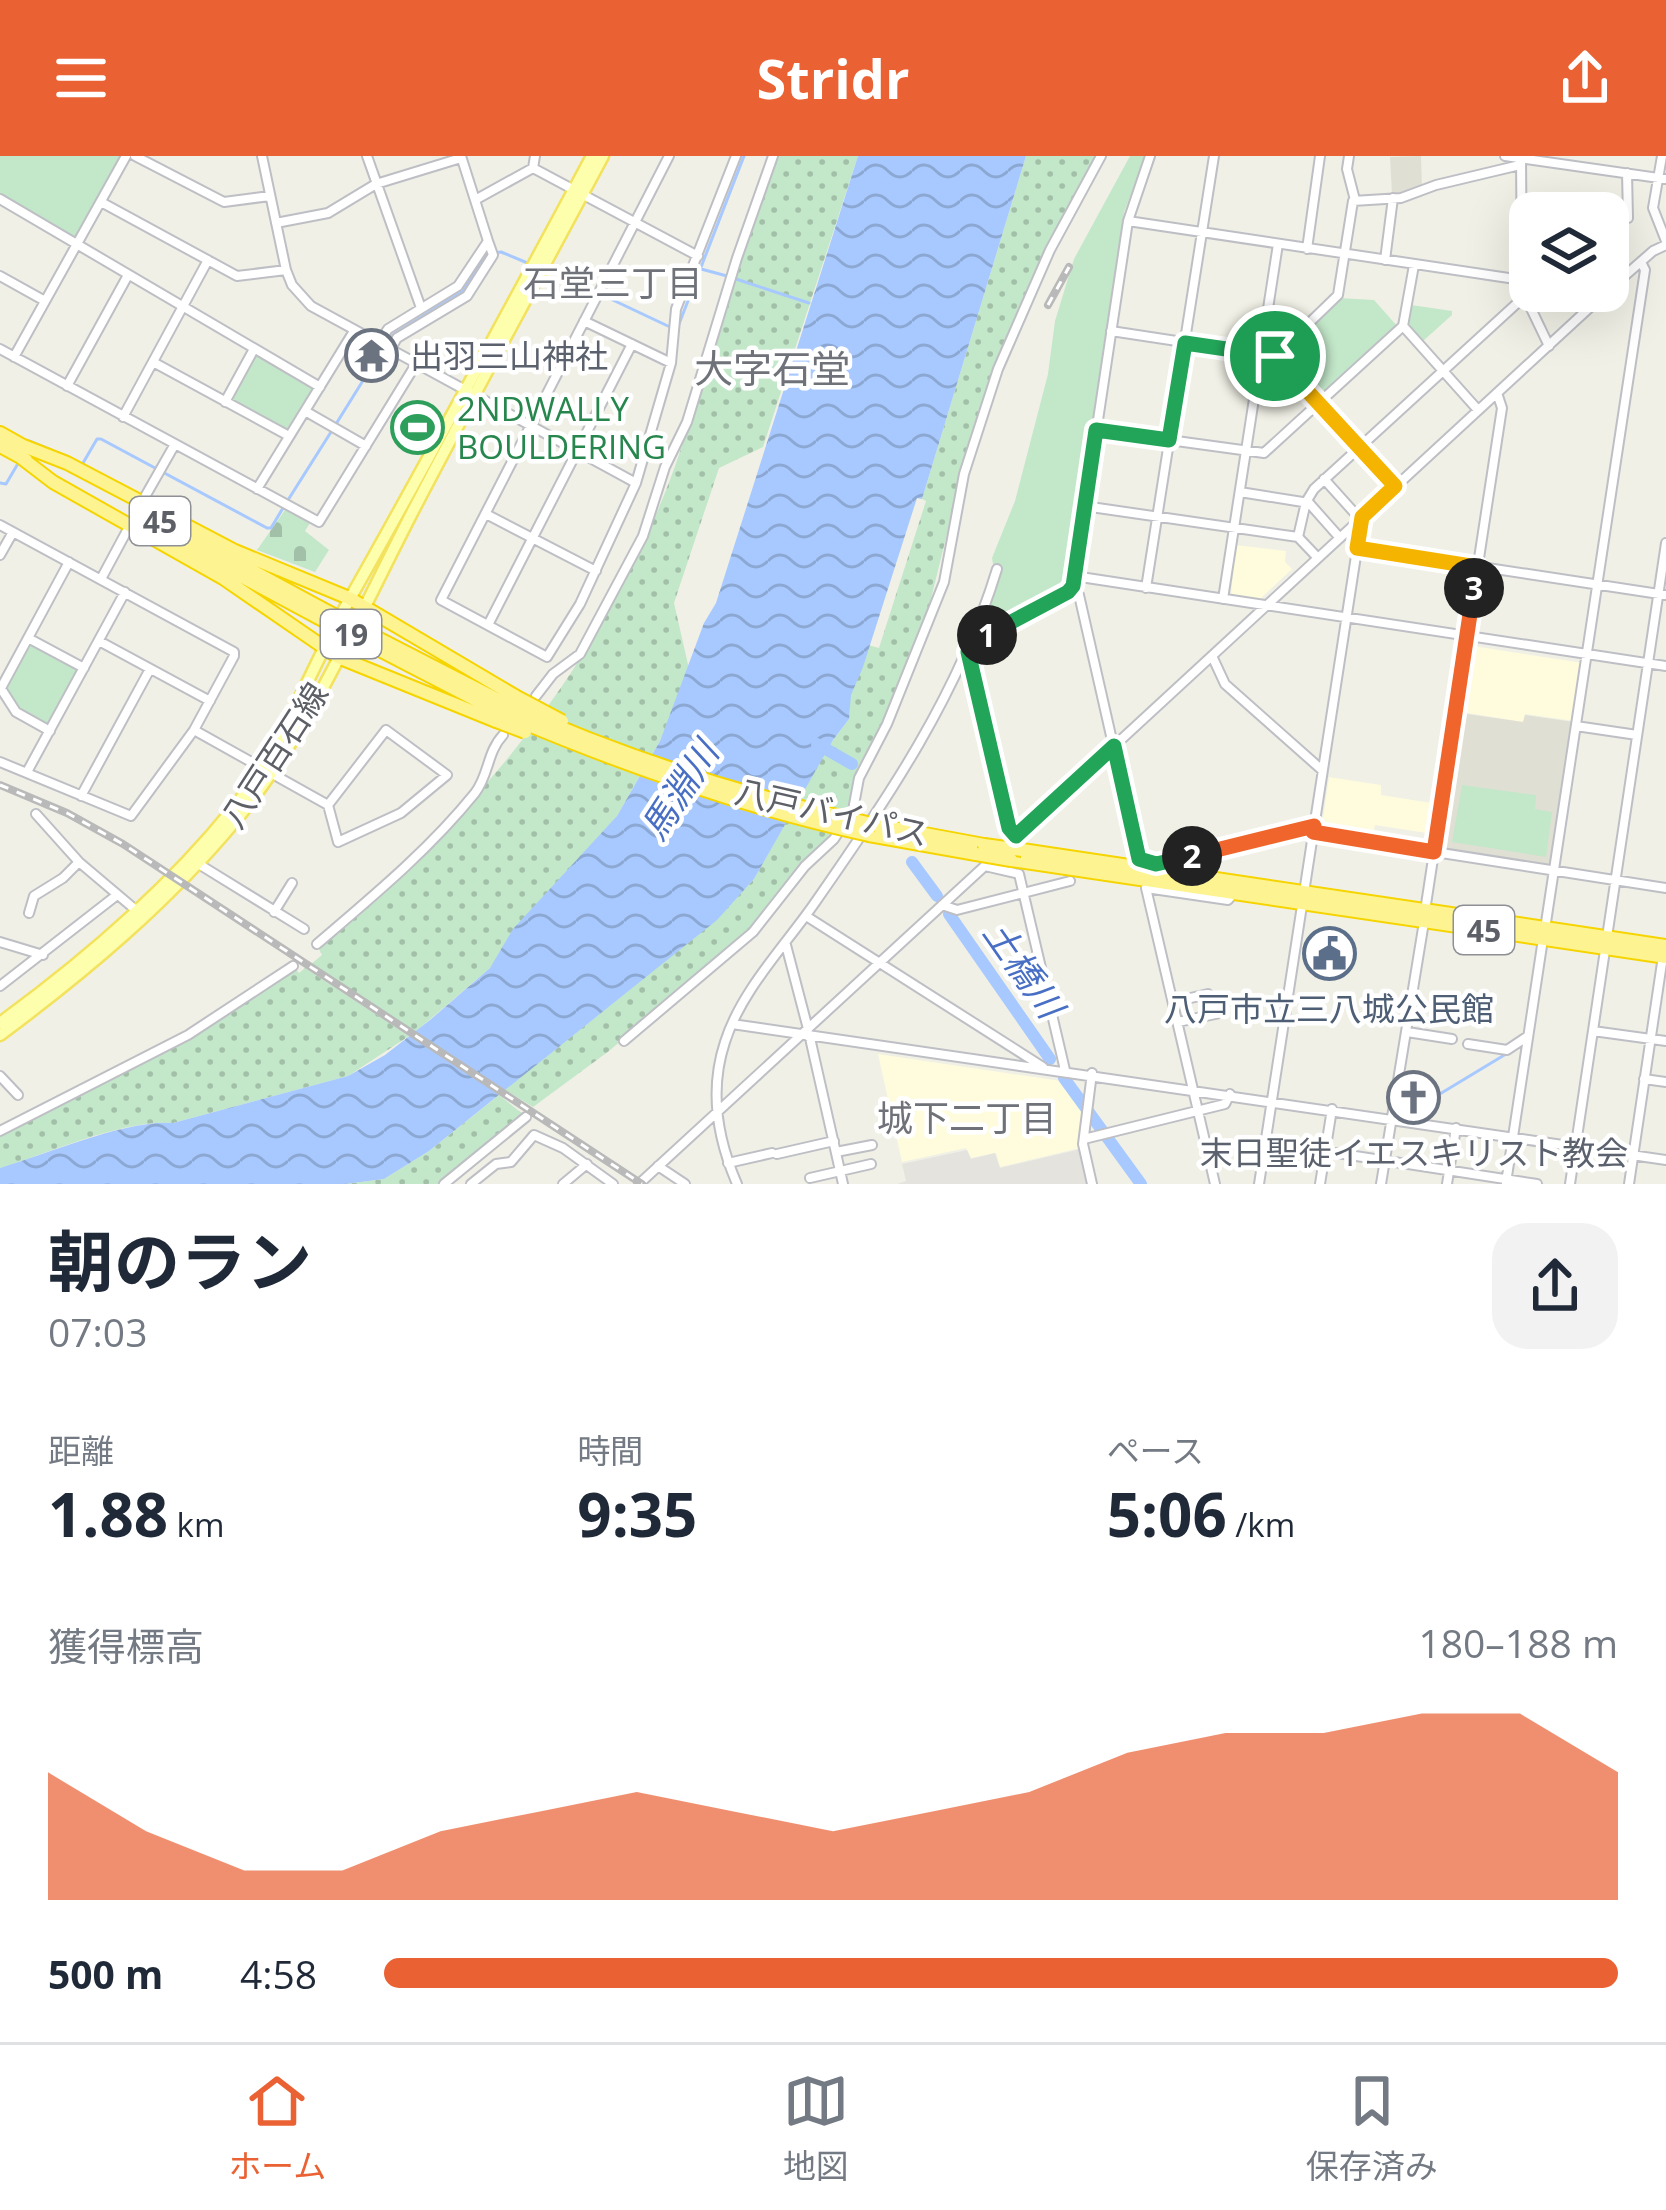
<!DOCTYPE html>
<html lang="ja">
<head>
<meta charset="utf-8">
<style>
  body { margin:0; font-family:"Open Sans","Noto Sans JP",sans-serif; background:#f2f2f3; color:#1f2937; height:100vh; display:flex; flex-direction:column; font-size:45px; white-space:nowrap }
  * { box-sizing:border-box; margin:0 }
  p { font-size:39px; color:#747a83 }
  .icon { flex:none; width:66px; height:66px; fill:none; stroke:currentColor; stroke-width:2; stroke-linecap:round; stroke-linejoin:round }
  .map { position:relative; height:1028px; overflow:hidden }
  .drawer { display:flex; flex-direction:column; background:#fff; flex:1 }
  .drawer>* { flex:none }
  .tools { position:absolute; left:1509px; top:36px; display:grid; gap:24px }
  .tools a { display:grid; place-items:center; width:120px; height:120px; border-radius:24px; background:#fff; box-shadow:0 12px 48px #0002; font-size:60px }
  .pin { position:absolute; display:grid; place-items:center; width:102px; height:102px; color:#fff; margin:-51px; border:6px solid #fff; border-radius:50%; box-shadow:0 3px 12px #0007 }
  .km { position:absolute; width:60px; height:60px; margin:-30px; border-radius:50%; background:#222; color:#fff; font-size:33px; line-height:60px; text-align:center }
  .round { display:grid; place-items:center; flex:none; width:126px; height:126px; border-radius:36px; background:#f2f2f3 }
  .head { display:flex; align-items:center; justify-content:space-between; height:204px; padding:0 48px }
  h1 { font-size:66px; font-weight:700; line-height:90px }
  .metrics { display:grid; grid-template-columns:repeat(3,1fr); gap:18px; height:204px; padding:12px 48px }
  .metrics div { display:grid; align-content:center }
  .metrics b { font-size:60px; font-weight:700 }
  .metrics small { font-size:33px; font-weight:400 }
  .metrics p { font-size:33px }
  .chart { height:336px; padding:24px 48px }
  .chart p { display:flex; justify-content:space-between }
  .chart svg { width:100%; height:216px; margin-top:12px; fill:#ea6133; opacity:.7 }
  ul { padding:0 48px; list-style:none; font-size:39px }
  li { display:grid; grid-template-columns:192px 144px 1fr; align-items:center; height:90px }
  li i { height:30px; border-radius:15px; background:#ea6133 }
  header { display:flex; justify-content:space-between; align-items:center; height:156px; padding:0 48px; background:#ea6133; color:#fff; font-size:54px; font-weight:700 }
  .menu { display:flex; justify-content:space-around; align-items:center; height:168px; border-top:3px solid #e0e1e3; background:#fff; font-size:33px; color:#747a83 }
  .menu a { display:grid; justify-items:center; gap:6px }
  .menu .active { color:#ea6133 }
  .map>svg:first-child { display:block }
  .commercial { fill:#fefcdd }
  .industrial { fill:#e4e3de }
  .education { fill:#e0dfd4 }
  .grass { fill:url(#grass-dots) }
  .cemetery { fill:url(#cemetery-stones) }
  .park { fill:#c3e7c9 }
  .water { fill:url(#water-waves) }
  .lines { fill:none; stroke-linecap:round; stroke-linejoin:round }
  .stream { stroke:#a7c9ff; stroke-width:3 }
  .river { stroke:#a7c9ff; stroke-width:12 }
  .minor-casing { stroke:#bebfc5; stroke-width:12 }
  .major-casing { stroke:#f2e25e; stroke-width:15 }
  .highway-casing { stroke:#f6d400; stroke-width:16 }
  .minor { stroke:#fff; stroke-width:8 }
  .major { stroke:#feffac; stroke-width:10 }
  .highway { stroke:#fdf491; stroke-width:12 }
  .rail-casing { stroke:#b9b9ba; stroke-width:8 }
  .rail { stroke:#fff; stroke-width:3; stroke-dasharray:9; stroke-linecap:butt }
  .highway-bridge-casing { stroke:#f6d400; stroke-width:16; stroke-linecap:butt }
  .highway-bridge { stroke:#fdf491; stroke-width:12 }
  .split-1-casing { stroke:#fff; stroke-width:24 }
  .split-2-casing { stroke:#fff; stroke-width:24 }
  .split-3-casing { stroke:#fff; stroke-width:24 }
  .split-4-casing { stroke:#fff; stroke-width:24 }
  .split-1 { stroke:#22a559; stroke-width:15 }
  .split-2 { stroke:#22a559; stroke-width:15 }
  .split-3 { stroke:#f0652b; stroke-width:15 }
  .split-4 { stroke:#f5b400; stroke-width:15 }
  .labels { text-anchor:middle; dominant-baseline:central; stroke-width:9; stroke-linejoin:round; paint-order:stroke }
  .shield { fill:#fff; stroke:#8e9095; stroke-width:3 }
  .shield-label { font-size:30px; font-weight:bold; fill:#5e6067 }
  .worship-label { font-size:33px; fill:#5b616d; stroke:#fff; text-anchor:start }
  .leisure-label { font-size:33px; fill:#27864d; stroke:#fff; text-anchor:start }
  .street-label { font-size:33px; fill:#5e6067; stroke:#fff }
  .service-label { font-size:33px; fill:#4e5e75; stroke:#fff }
  .neighbourhood-label { font-size:36px; fill:#6f7279; stroke:#fff }
  .water-label { font-size:36px; font-style:italic; fill:#486fc4; stroke:#fff }
  .quarter-label { font-size:39px; fill:#6f7279; stroke:#fff }
</style>
</head>
<body>
<header><svg class="icon" aria-label="menu" viewBox="0 0 24 24"><path d="M4 6h16M4 12h16M4 18h16"/></svg>Stridr<svg class="icon" aria-label="share" viewBox="0 0 24 24"><path d="M12 15V3M7 8l5-5 5 5M5 13v7h14v-7"/></svg></header>
<div class="map">
<svg width="1666" height="1028" viewBox="0 0 1666 1028">
  <defs>
    <pattern id="grass-dots" width="8" height="8" patternUnits="userSpaceOnUse" patternTransform="scale(3)"><rect width="8" height="8" fill="#c3e7c9"/><path d="M2 2h.1M6 6h.1" fill="none" stroke="#a2bfa7" stroke-width="1.8" stroke-linecap="round"/></pattern>
    <pattern id="cemetery-stones" width="16" height="16" patternUnits="userSpaceOnUse" patternTransform="scale(3)"><rect width="16" height="16" fill="#c3e7c9"/><path d="M2 7V4a2 2 0 0 1 4 0v3zM10 15v-3a2 2 0 0 1 4 0v3z" fill="#a2bfa7"/></pattern>
    <pattern id="water-waves" width="16" height="10" patternUnits="userSpaceOnUse" patternTransform="scale(3)"><rect width="16" height="10" fill="#a7c9ff"/><path d="M0 5q4-4 8 0t8 0" fill="none" stroke="#8ba7d2"/></pattern>
  </defs>
  <rect width="100%" height="100%" fill="#f0f0e6"/>
  <path class="commercial" d="M 1235,389 L 1286,395 L 1285,406 L 1292,413 L 1259,444 L 1231,440 Z
    M 1473,490 L 1583,507 L 1574,565 L 1525,558 L 1523,566 L 1461,556 Z
    M 1329,621 L 1381,629 L 1381,639 L 1438,648 L 1433,678 L 1375,669 L 1372,684 L 1321,676 Z
    M 878,898 L 1061,925 L 1085,955 L 1080,992 L 1000,1011 L 996,997 L 971,1002 L 966,992 L 902,1006 Z"/>
  <path class="industrial" d="M 1081,993 L 1089,1028 L 897,1028 L 906,1025 L 902,1008 L 967,994 L 971,1003 L 995,997 L 1000,1012 Z"/>
  <path class="education" d="M 1421,0 L 1422,32 L 1392,39 L 1390,1 Z
    M 1460,557 L 1523,566 L 1525,559 L 1574,566 L 1552,711 L 1440,693 Z"/>
  <path class="grass" d="M 777,0 L 858,0 L 763,291 L 719,312 L 674,447 L 689,513 L 660,585 L 617,660 L 490,812 L 414,877 L 310,809 L 322,799 L 319,793 C 477,655 601,513 674,313 C 711,210 735,102 777,0 Z
    M 1026,0 L 1097,0 L 1048,93 L 962,317 L 925,467 L 848,652 L 831,681 L 751,774 L 609,895 L 533,951 L 505,934 L 716,764 L 754,723 L 827,592 L 849,563 L 850,539 L 868,489 L 879,492 L 926,345 L 922,343 Z
    M 295,812 L 299,817 L 305,812 L 409,880 L 348,920 L 173,967 C 124,963 49,997 0,1012 L 0,978 L 184,885 Z
    M 499,939 L 524,959 L 440,1028 L 345,1028 L 384,1023 L 429,995 Z"/>
  <path class="cemetery" d="M 285,354 L 310,367 L 305,375 L 329,394 L 315,416 L 257,394 Z"/>
  <path class="park" d="M 0,0 L 121,0 L 73,85 L 0,40 Z
    M 1130,0 L 1146,0 L 1124,56 L 1069,426 L 982,479 L 978,475 L 994,414 L 992,402 L 1015,345 L 1048,218 L 1055,165 L 1074,103 Z
    M 1339,142 L 1374,144 L 1398,171 L 1324,241 L 1317,240 L 1280,198 Z
    M 1411,149 L 1452,155 L 1452,159 L 1423,185 L 1408,168 Z
    M 255,197 L 315,231 L 288,276 L 230,244 Z
    M 28,486 L 80,513 L 48,571 L 16,553 L 4,533 Z
    M 1462,629 L 1536,639 L 1535,653 L 1552,656 L 1546,701 L 1452,686 Z"/>
  <path class="water" d="M 858,0 L 1026,0 L 922,343 L 917,342 L 863,511 L 851,539 L 849,563 L 833,584 L 754,723 L 717,764 L 429,995 L 384,1023 L 345,1028 L 0,1028 L 0,1012 C 46,998 128,963 173,967 L 348,920 L 385,899 L 430,864 L 490,812 L 513,773 L 617,660 L 660,585 L 704,467 L 716,447 Z"/>
  <g class="lines">
    <path class="stream" d="M 545,112 L 670,171 L 679,168 L 744,0
      M 701,113 L 727,120
      M 736,123 L 809,147
      M 387,186 L 394,178 L 463,135 L 486,98 L 501,96 L 530,108
      M 336,268 L 382,194
      M 29,285 L 70,302
      M 83,307 L 97,283 L 101,283 L 267,372 L 271,372 L 283,352
      M 0,327 L 6,328 L 20,304
      M 288,344 L 331,276
      M 1410,956 L 1506,898"/>
    <path class="river" d="M 817,588 L 852,608
      M 912,706 L 937,740
      M 949,758 L 1050,903
      M 1064,922 L 1141,1028"/>
    <defs>
      <path id="minor" d="M 135,0 L 224,46 L 270,40
        M 262,0 L 286,114 L 292,129 L 311,150 L 636,327
        M 367,0 L 421,152
        M 535,0 L 533,12 L 698,100
        M 669,0 L 441,444 L 547,501 L 580,448 L 636,327 L 671,207 L 676,153 L 736,0
        M 1150,0 L 1128,65 L 1073,430 L 1079,439 L 1139,703 L 1157,708 L 1314,670
        M 1349,0 L 1347,13 L 1355,44
        M 1505,0 L 1666,23
        M 1662,0 L 1653,52 L 1666,85
        M 1521,2 L 1522,124 L 1525,140 L 1549,190
        M 1627,17 L 1628,62
        M 0,43 L 320,231
        M 475,44 L 533,12
        M 101,46 L 237,120 L 286,114
        M 1128,65 L 1522,124
        M 276,67 L 328,57 L 376,28 L 461,2
        M 1307,93 L 1320,0
        M 1385,104 L 1393,42
        M 1414,109 L 1403,170 L 1478,254
        M 0,120 L 45,145
        M 584,165 L 671,207
        M 1111,175 L 1275,200 L 1395,330
        M 378,188 L 388,173 L 458,130 L 488,85 L 461,0
        M 0,193 L 319,366 L 416,208
        M 390,194 L 397,182 L 467,140 L 493,99 L 488,85
        M 1275,200 L 1338,139 L 1353,45 L 1401,42 L 1436,29 L 1520,9
        M 14,201 L 126,0
        M 153,206 L 289,280
        M 67,230 L 127,121
        M 225,246 L 254,193
        M 305,255 L 366,290
        M 123,261 L 208,104
        M 1096,274 L 1264,297 L 1403,170
        M 1324,323 L 1360,363
        M 257,333 L 354,175
        M 1240,336 L 1309,347 L 1340,382
        M 142,346 L 175,288
        M 1084,350 L 1298,381 L 1318,402
        M 486,358 L 596,415
        M 0,369 L 234,496 L 234,500 L 194,574 L 131,660 L 0,606
        M 1298,381 L 1306,346 L 1314,333 L 1525,140
        M 1357,392 L 1666,439
        M 0,399 L 13,376
        M 1074,420 L 1666,510
        M 101,423 L 130,369
        M 1146,432 L 1214,0
        M 1223,443 L 1278,88
        M 488,469 L 632,188
        M 28,482 L 84,512
        M 99,485 L 210,545
        M 973,487 L 1068,436 L 1073,430
        M 968,498 L 1009,672 L 1016,680
        M 1212,500 L 1225,528 L 1322,614
        M 0,531 L 16,556 L 50,575
        M 1,532 L 69,406
        M 536,540 L 553,518 L 580,498 L 643,380 L 665,311 L 687,266 L 737,102 L 773,0
        M 1576,570 L 1637,579
        M 194,574 L 328,649 L 386,574 L 447,619 L 401,657 L 338,686 L 328,649
        M 27,616 L 125,436
        M 81,640 L 150,513
        M 36,658 L 79,706 L 137,755
        M 1313,677 L 1666,732
        M 1010,686 L 1612,131 L 1653,95 L 1666,89
        M 197,707 L 304,773
        M 985,710 L 1019,718 L 1065,914
        M 942,749 L 957,754 L 1070,725
        M 1425,755 L 1502,252 L 1497,237
        M 274,756 L 292,727
        M 29,757 L 34,740 L 63,722 L 79,706
        M 806,760 L 1043,911
        M 1545,773 L 1645,114 L 1641,106
        M 0,786 L 43,799
        M 317,788 C 372,741 429,694 475,637 C 489,619 487,596 503,579
        M 786,789 L 808,873
        M 0,830 L 117,739
        M 1173,846 L 1208,838
        M 1178,866 L 1220,857
        M 732,868 L 1666,1004
        M 1593,875 L 1666,885
        M 1407,876 L 1452,883
        M 805,878 L 810,882 L 843,1028
        M 624,885 L 753,776 L 805,710 L 834,683 L 853,654 L 859,622 L 887,568 L 944,426 L 964,318 L 998,213 L 1050,94 L 1101,0
        M 1468,888 L 1507,894 L 1528,880
        M 1092,917 L 1083,988 L 1092,1028
        M 0,920 L 18,939
        M 1644,923 L 1666,926
        M 0,975 L 188,879 L 293,810
        M 1084,983 L 1225,948 L 1230,938
        M 1265,986 L 1537,1028
        M 836,996 L 872,989
        M 777,998 L 834,985
        M 728,1007 L 772,997
        M 658,1010 L 685,1028
        M 810,1022 L 871,1008
        M 1506,1027 L 1543,783
        M 444,1028 L 526,961
        M 471,1028 L 496,1008 L 511,1006 L 534,979 L 563,992 L 613,1028
        M 563,1028 L 587,1008
        M 639,1028 L 988,707
        M 737,1028 C 717,982 709,934 725,886 C 741,835 784,791 814,748 C 888,642 959,538 997,413
        M 1215,1028 L 1146,732 L 1228,744 L 1233,738
        M 1259,1028 L 1362,361
        M 1320,1028 L 1332,953
        M 1381,1028 L 1424,766
        M 1447,1028 L 1456,972
        M 1570,1028 L 1666,387
        M 1629,1028 L 1663,800"/>
      <path id="major" d="M 0,867 C 85,805 166,736 233,653 C 285,588 311,510 352,439 C 434,294 513,147 592,0
        M 0,879 C 86,815 167,747 236,664 C 311,573 359,459 413,355 C 475,236 540,118 603,0"/>
      <path id="highway" d="M 0,277 L 25,291
        M 21,289 L 67,307 L 235,395 L 349,442 L 515,540
        M 0,290 L 26,304
        M 19,300 L 53,326 L 223,422 L 338,501 L 496,565
        M 138,353 L 321,452
        M 144,368 L 317,461
        M 370,478 L 508,549
        M 366,487 L 503,558
        M 876,669 L 984,689
        M 869,679 L 976,698
        M 1022,694 L 1666,790
        M 1011,704 L 1666,801"/>
    </defs>
    <use href="#minor" class="minor-casing"/>
    <use href="#major" class="major-casing"/>
    <use href="#highway" class="highway-casing"/>
    <use href="#minor" class="minor"/>
    <use href="#major" class="major"/>
    <use href="#highway" class="highway"/>
    <defs>
      <path id="rail" d="M 1048,149 L 1069,111
        M 0,629 L 67,657 L 123,688 L 642,1028"/>
    </defs>
    <use href="#rail" class="rail-casing"/>
    <use href="#rail" class="rail"/>
    <defs>
      <path id="highway-bridge" d="M 321,452 L 370,478
        M 317,461 L 366,487
        M 515,540 L 562,565
        M 508,549 C 627,603 749,641 876,669
        M 503,558 C 622,609 741,651 869,679
        M 496,565 L 525,576
        M 984,689 L 1022,694
        M 976,698 L 1011,704"/>
    </defs>
    <use href="#highway-bridge" class="highway-bridge-casing"/>
    <use href="#highway-bridge" class="highway-bridge"/>
  </g>
  <g class="lines">
    <defs>
      <path id="split-1" d="M 987,479 L 1068,436 L 1073,430 L 1096,274 L 1169,284 L 1185,187 L 1275,200"/>
      <path id="split-2" d="M 987,479 L 971,488 L 968,496 L 1009,672 L 1016,680 L 1114,590 L 1139,703 L 1156,708 L 1192,700"/>
      <path id="split-3" d="M 1192,700 L 1314,670 L 1313,676 L 1434,696 L 1474,432"/>
      <path id="split-4" d="M 1275,200 L 1395,330 L 1362,361 L 1357,392 L 1477,411 L 1474,432"/>
    </defs>
    <use href="#split-1" class="split-1-casing"/>
    <use href="#split-2" class="split-2-casing"/>
    <use href="#split-3" class="split-3-casing"/>
    <use href="#split-4" class="split-4-casing"/>
    <use href="#split-1" class="split-1"/>
    <use href="#split-2" class="split-2"/>
    <use href="#split-3" class="split-3"/>
    <use href="#split-4" class="split-4"/>
  </g>
  <defs>
    <symbol id="temple-ring" viewBox="-11 -11 22 22"><circle r="9.5" fill="#fff" stroke="#6b7280" stroke-width="1.5"/><path d="M0-6L5-2H3V0L6.5 2.5H4V6H1.5V3h-3V6H-4V2.5H-6.5L-3 0V-2H-5Z" fill="#6b7280"/></symbol>
    <symbol id="stadium-ring" viewBox="-11 -11 22 22"><circle r="9.5" fill="#fff" stroke="#2e9e5b" stroke-width="1.5"/><path d="M0-5a6.5 5 0 1 0 0 10a6.5 5 0 1 0 0-10ZM-3.5-1.8h7v3.6h-7Z" fill="#2e9e5b"/></symbol>
    <symbol id="civic-ring" viewBox="-11 -11 22 22"><circle r="9.5" fill="#fff" stroke="#5c6f8a" stroke-width="1.5"/><path d="M-.6-6.5H3V-4.5H.6V-3L4-1V1h2V6H-6V1h2V-1L-.6-3ZM-1.2 2.5V6h2.4V2.5Z" fill="#5c6f8a"/></symbol>
    <symbol id="church-ring" viewBox="-11 -11 22 22"><circle r="9.5" fill="#fff" stroke="#6b7280" stroke-width="1.5"/><path d="M-1.2-6h2.4v3.5h3.3v2.4h-3.3V6h-2.4V-.1h-3.3v-2.4h3.3Z" fill="#6b7280"/></symbol>
  </defs>
  <g fill-rule="evenodd">
    <use href="#temple-ring" x="342" y="170" width="59" height="59"/>
    <use href="#stadium-ring" x="388" y="242" width="59" height="59"/>
    <use href="#civic-ring" x="1300" y="768" width="59" height="59"/>
    <use href="#church-ring" x="1384" y="912" width="59" height="59"/>
  </g>
  <g class="labels">
    <g class="shield">
      <rect x="130" y="341" width="60" height="48" rx="9"/>
      <rect x="321" y="454" width="60" height="48" rx="9"/>
      <rect x="1454" y="750" width="60" height="48" rx="9"/>
    </g>
    <g class="shield-label">
      <text x="160" y="365">45</text>
      <text x="351" y="478">19</text>
      <text x="1484" y="774">45</text>
    </g>
    <g class="worship-label">
      <text x="410" y="199">出羽三山神社</text>
      <text x="1414" y="996" text-anchor="middle">末日聖徒イエスキリスト教会</text>
    </g>
    <g class="leisure-label">
      <text x="457" y="252">2NDWALLY<tspan x="457" dy="38">BOULDERING</tspan></text>
    </g>
    <g class="street-label">
      <text transform="translate(274 599) rotate(-57)">八戸百石線</text>
      <text transform="translate(832 656) rotate(13)">八戸バイパス</text>
    </g>
    <g class="service-label">
      <text x="1329" y="852">八戸市立三八城公民館</text>
    </g>
    <g class="neighbourhood-label">
      <text x="613" y="126">石堂三丁目</text>
      <text x="967" y="961">城下二丁目</text>
    </g>
    <g class="water-label">
      <text transform="translate(679 634) rotate(-57)">馬淵川</text>
      <text transform="translate(1024 813) rotate(55)">土橋川</text>
    </g>
    <g class="quarter-label">
      <text x="772" y="211">大字石堂</text>
    </g>
  </g>
</svg>
<div class="tools">
<a><svg class="icon" aria-label="layers" viewBox="0 0 24 24"><path d="M12 4l9 5-9 5-9-5zM3 14l9 5 9-5"/></svg></a>
</div>
<div class="pin" style="left:1275px;top:200px;background:#1e9e55"><svg class="icon" aria-label="arrive" viewBox="0 0 24 24"><path d="M6 21V4h12l-3 4 3 4H6"/></svg></div>
<b class="km" style="left:987px;top:479px">1</b>
<b class="km" style="left:1192px;top:700px">2</b>
<b class="km" style="left:1474px;top:432px">3</b>
</div>
<section class="drawer">
<div class="head"><div><h1>朝のラン</h1><p>07:03</p></div><a class="round"><svg class="icon" aria-label="share" viewBox="0 0 24 24"><path d="M12 15V3M7 8l5-5 5 5M5 13v7h14v-7"/></svg></a></div>
<div class="metrics">
<div><p>距離</p><b>1.88<small> km</small></b></div>
<div><p>時間</p><b>9:35</b></div>
<div><p>ペース</p><b>5:06<small> /km</small></b></div>
</div>
<div class="chart"><p><span>獲得標高</span>180–188 m</p>
<svg viewBox="0 0 160 44" preserveAspectRatio="none"><path d="M0 44V18L10 30L20 38L30 38L40 30L50 26L60 22L70 26L80 30L90 26L100 22L110 14L120 10L130 10L140 6L150 6L160 18V44z"/></svg>
</div>
<ul>
<li><b>500 m</b>4:58<i style="width:100%"></i></li>
</ul>
</section>
<nav class="menu">
<a class="active"><svg class="icon" aria-label="home" viewBox="0 0 24 24"><path d="M3 11l9-7 9 7M6 9v11h12V9"/></svg>ホーム</a>
<a><svg class="icon" aria-label="map" viewBox="0 0 24 24"><path d="M3 6l6-2 6 2 6-2v14l-6 2-6-2-6 2zM9 4v14M15 6v14"/></svg>地図</a>
<a><svg class="icon" aria-label="saved" viewBox="0 0 24 24"><path d="M7 4h10v16l-5-4-5 4z"/></svg>保存済み</a>
</nav>
</body>
</html>
